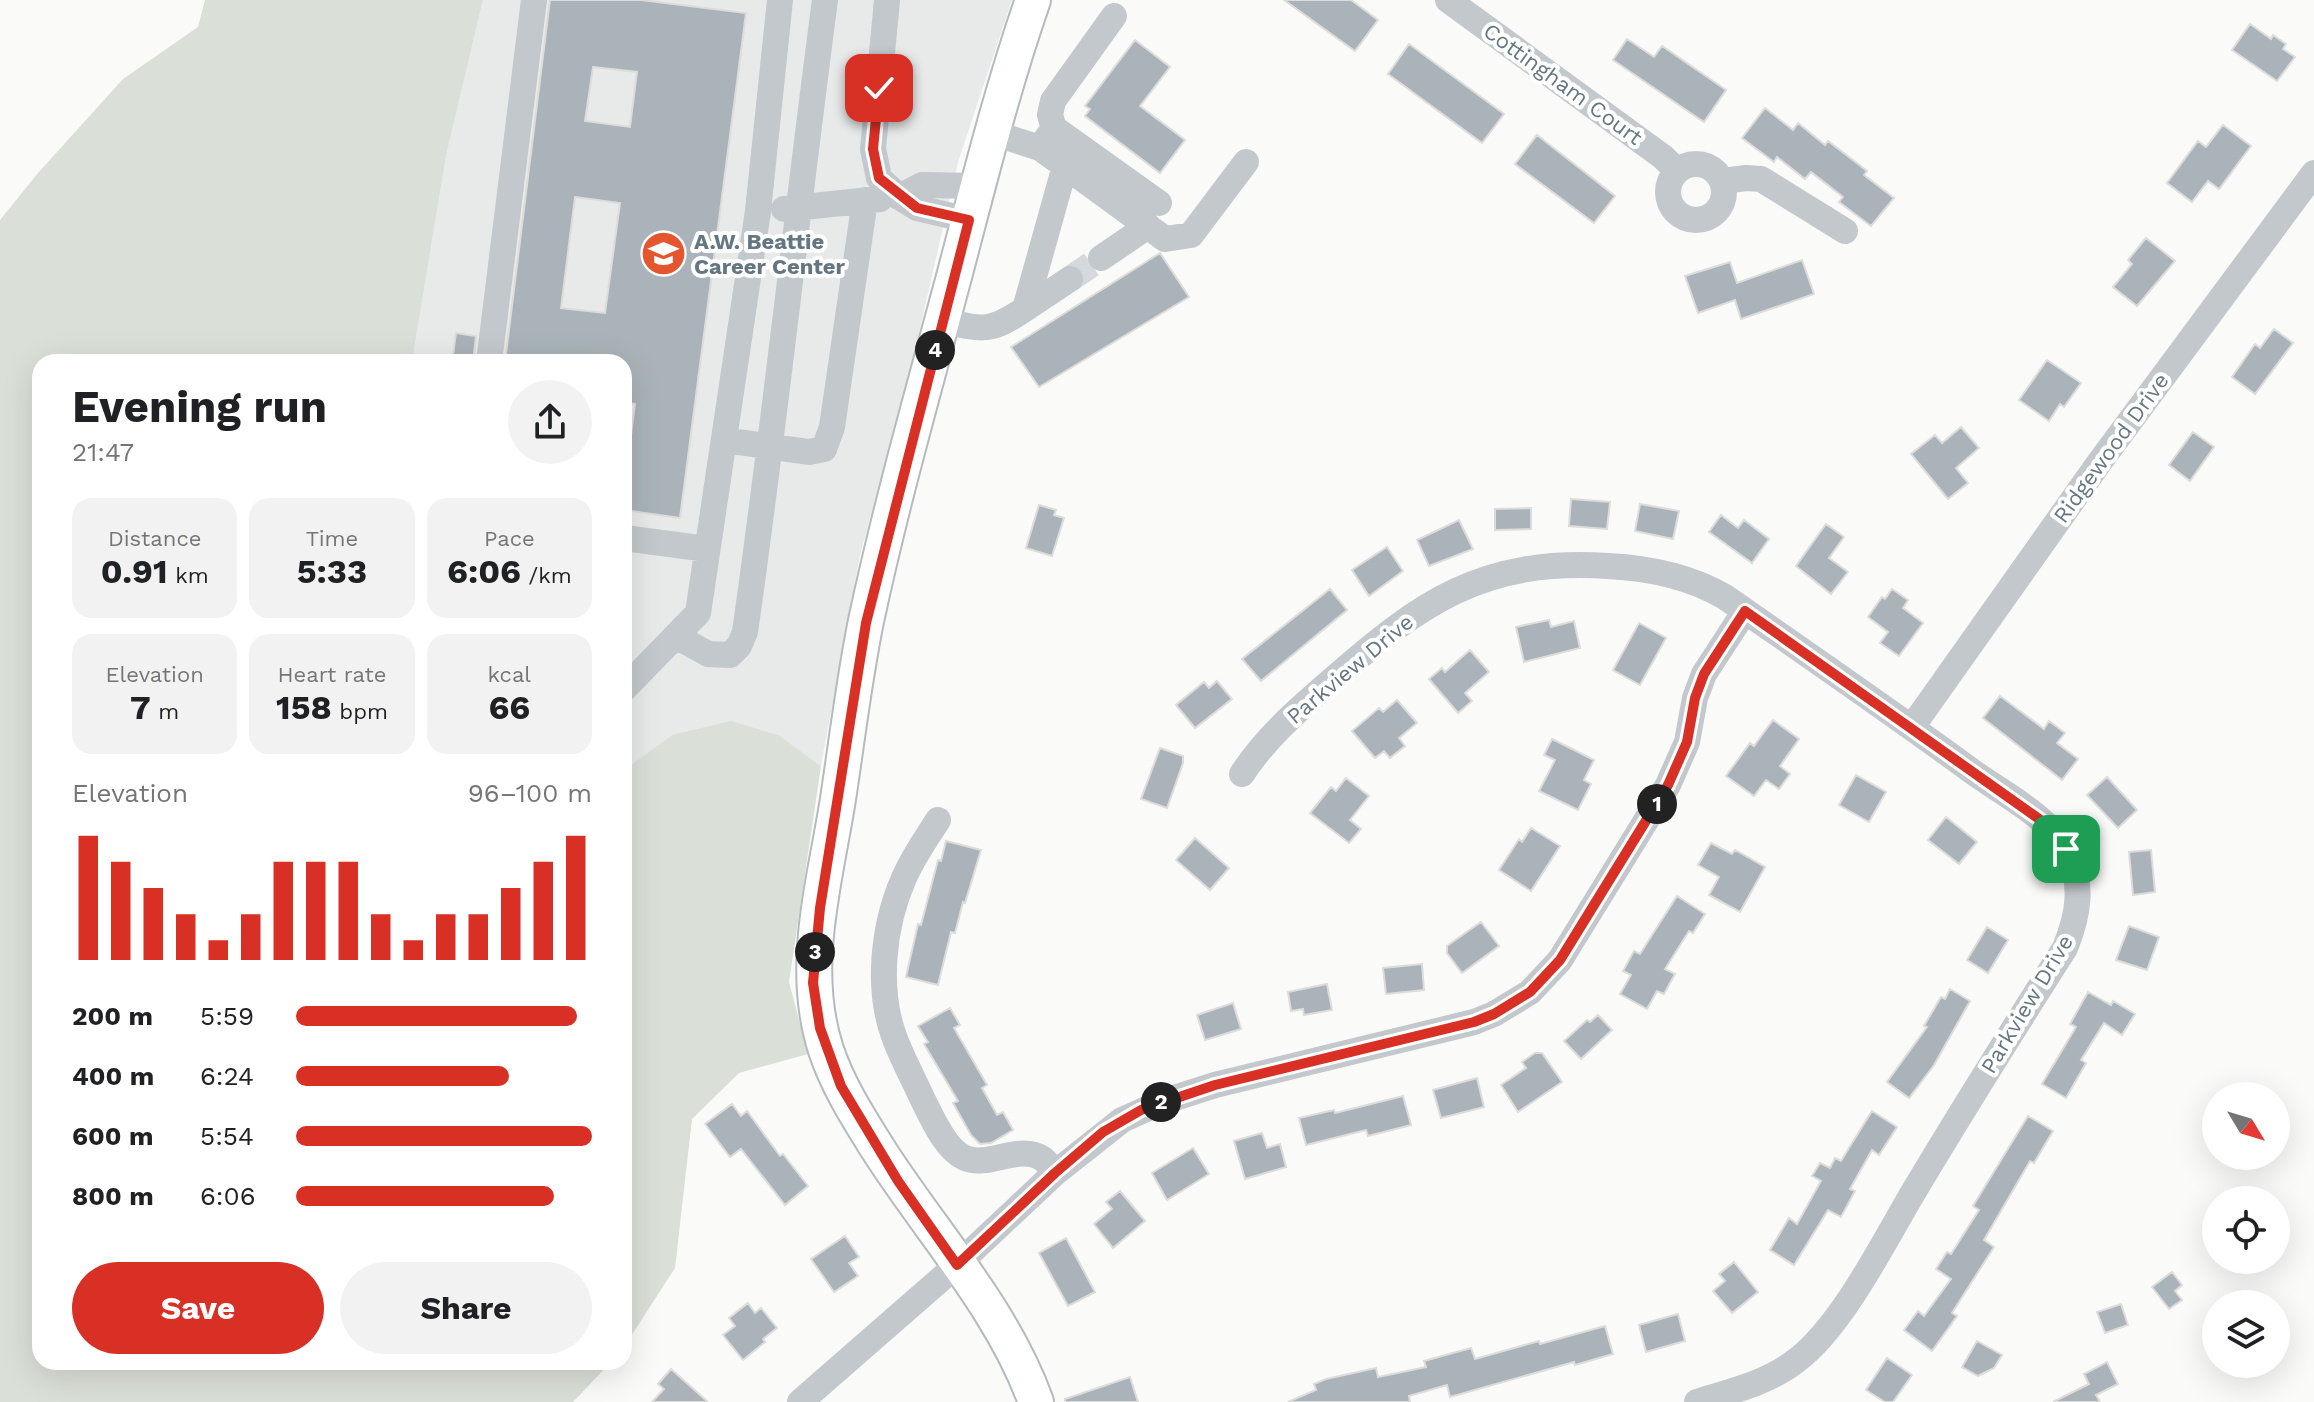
<!DOCTYPE html>
<html lang="en">
<head>
<meta charset="utf-8">
<style>
  body { margin:0; font-family:"Work Sans",sans-serif; background:#f2f2f2; color:#202124; height:100vh; display:flex; flex-direction:column; font-size:30px; white-space:nowrap }
  * { box-sizing:border-box; margin:0 }
  p { font-size:26px; color:#757577 }
  .icon { flex:none; width:44px; height:44px; fill:none; stroke:currentColor; stroke-width:2; stroke-linecap:round; stroke-linejoin:round }
  .map { position:relative; flex:1; overflow:hidden }
  .side { position:absolute; left:32px; top:354px; width:600px; height:1016px; display:flex; flex-direction:column; background:#fff; border-radius:24px; box-shadow:0 8px 32px #0002 }
  .side>* { flex:none }
  .needle { width:52px; rotate:128deg }
  .fabs { position:absolute; left:2202px; top:1082px; display:grid; gap:16px }
  .fabs a { display:grid; place-items:center; width:88px; height:88px; border-radius:50%; background:#fff; box-shadow:0 8px 32px #0002; font-size:40px }
  .pin { position:absolute; display:grid; place-items:center; width:68px; height:68px; color:#fff; margin:-34px; border-radius:16px; box-shadow:0 4px 12px #0006 }
  .km { position:absolute; width:40px; height:40px; margin:-20px; border-radius:50%; background:#222; color:#fff; font-size:22px; line-height:40px; text-align:center }
  .round { display:grid; place-items:center; flex:none; width:84px; height:84px; border-radius:42px; background:#f2f2f2 }
  .headline { display:flex; align-items:center; justify-content:space-between; height:136px; padding:0 40px }
  h1 { font-size:44px; font-weight:700; line-height:60px }
  .stats { display:grid; grid-template-columns:repeat(3,1fr); gap:12px; height:136px; padding:8px 40px }
  .stats div { display:grid; align-content:center; border-radius:20px; background:#f2f2f2; text-align:center }
  .stats b { font-size:34px; font-weight:700 }
  .stats small { font-size:22px; font-weight:400 }
  .stats p { font-size:22px }
  .chart { height:224px; padding:16px 40px }
  .chart p { display:flex; justify-content:space-between }
  .chart svg { width:100%; height:144px; margin-top:8px; stroke:#d93025; stroke-width:6 }
  .cta { display:flex; gap:16px; margin-top:auto; padding:16px 40px }
  .cta a { flex:1; height:92px; border-radius:48px; background:#d93025; color:#fff; font-size:32px; font-weight:700; line-height:92px; text-align:center }
  .cta a+a { background:#f2f2f2; color:#202124 }
  ul { padding:0 40px; list-style:none; font-size:26px }
  li { display:grid; grid-template-columns:128px 96px 1fr; align-items:center; height:60px }
  li i { height:20px; border-radius:10px; background:#d93025 }
  .map>svg:first-child { display:block }
  .built { fill:#e8e9e9 }
  .green { fill:#dadfd7 }
  .building { fill:#aab3b9; stroke:#dcdcda; stroke-width:2; fill-rule:evenodd }
  .lines { fill:none; stroke-linecap:round; stroke-linejoin:round }
  .minor-tunnel { stroke:#d5d9db; stroke-width:26; stroke-dasharray:26 13; stroke-linecap:butt }
  .major-casing { stroke:#b5babe; stroke-width:38 }
  .minor { stroke:#c3c8cc; stroke-width:26 }
  .major { stroke:#fff; stroke-width:34 }
  .route-casing { stroke:#fff; stroke-width:16 }
  .route { stroke:#d93025; stroke-width:10 }
  .labels { text-anchor:middle; dominant-baseline:central; stroke-width:8; stroke-linejoin:round; paint-order:stroke }
  .street-label { font-size:22px; fill:#657683; stroke:#fff }
  .poi-label { font-size:22px; font-weight:bold; fill:#657683; stroke:#fff; text-anchor:start }
</style>
</head>
<body>
<div class="map">
<svg width="2314" height="1402" viewBox="0 0 2314 1402">
  <rect width="100%" height="100%" fill="#fafaf8"/>
  <path class="built" d="M 483,0 L 1012,0 L 958,162 L 913,359 L 860,555 L 821,766 L 780,736 L 672,735 L 624,770 L 624,362 L 412,362 L 446,156 Z"/>
  <path class="green" d="M 205,0 L 483,0 L 446,156 L 412,362 L 40,362 L 40,1362 L 611,1362 L 573,1402 L 0,1402 L 0,220 L 38,173 L 123,79 L 198,27 Z
    M 731,721 L 780,736 L 821,766 L 789,982 L 808,1054 L 739,1073 L 692,1119 L 675,1268 L 624,1347 L 624,770 L 672,735 Z"/>
  <path class="building" d="M 550,0 L 641,0 L 746,13 L 680,518 L 624,510 L 624,488 L 635,404 L 624,402 L 624,362 L 505,362 ZM 593,67 L 637,72 L 630,127 L 585,121 ZM 575,197 L 620,203 L 605,313 L 561,308 Z
    M 1284,0 L 1351,0 L 1378,20 L 1355,51 Z
    M 2250,24 L 2271,39 L 2273,35 L 2286,44 L 2283,49 L 2295,57 L 2277,81 L 2232,50 Z
    M 1627,39 L 1654,57 L 1662,46 L 1726,90 L 1704,122 L 1613,60 Z
    M 1135,40 L 1170,67 L 1140,106 L 1185,140 L 1160,173 L 1085,116 L 1090,109 L 1085,106 Z
    M 1409,44 L 1504,114 L 1482,143 L 1388,74 Z
    M 1765,108 L 1793,130 L 1798,123 L 1825,145 L 1828,141 L 1867,171 L 1864,175 L 1894,198 L 1871,226 L 1839,202 L 1843,197 L 1811,172 L 1805,179 L 1777,157 L 1774,162 L 1742,138 Z
    M 2223,125 L 2251,146 L 2219,189 L 2208,181 L 2192,202 L 2167,183 L 2198,141 L 2206,147 Z
    M 1537,135 L 1615,196 L 1594,223 L 1515,164 Z
    M 2146,238 L 2175,261 L 2137,306 L 2113,287 L 2132,264 L 2128,260 Z
    M 1160,253 L 1189,297 L 1039,387 L 1011,347 Z
    M 1802,260 L 1814,294 L 1741,319 L 1735,300 L 1698,313 L 1685,276 L 1730,262 L 1737,283 Z
    M 2274,329 L 2293,343 L 2255,394 L 2232,377 L 2255,344 L 2260,348 Z
    M 456,333 L 476,336 L 473,362 L 452,362 Z
    M 2047,360 L 2081,383 L 2064,407 L 2060,404 L 2049,421 L 2019,400 Z
    M 1961,427 L 1979,448 L 1956,468 L 1968,483 L 1948,499 L 1911,454 L 1935,435 L 1942,443 Z
    M 2193,432 L 2214,447 L 2190,481 L 2169,465 Z
    M 1571,499 L 1610,502 L 1607,529 L 1569,526 Z
    M 1640,504 L 1679,511 L 1673,539 L 1635,531 Z
    M 1039,505 L 1056,510 L 1054,515 L 1064,518 L 1052,556 L 1026,548 Z
    M 1531,508 L 1531,529 L 1495,530 L 1495,509 Z
    M 1721,515 L 1738,528 L 1744,520 L 1769,539 L 1752,563 L 1709,532 Z
    M 1459,520 L 1473,549 L 1429,566 L 1417,540 Z
    M 1826,524 L 1844,537 L 1829,558 L 1848,572 L 1831,594 L 1796,566 Z
    M 1387,547 L 1403,571 L 1369,596 L 1352,570 Z
    M 1330,589 L 1347,610 L 1261,681 L 1242,659 Z
    M 1892,589 L 1908,600 L 1903,608 L 1923,623 L 1899,656 L 1880,643 L 1888,632 L 1868,617 L 1882,597 L 1885,599 Z
    M 1549,620 L 1551,627 L 1574,621 L 1580,648 L 1524,662 L 1516,627 Z
    M 1639,623 L 1666,638 L 1640,685 L 1613,670 Z
    M 1470,650 L 1489,672 L 1465,693 L 1472,701 L 1458,713 L 1429,679 L 1442,668 L 1445,672 Z
    M 1217,681 L 1232,699 L 1195,728 L 1176,705 L 1204,682 L 1209,688 Z
    M 2000,696 L 2044,729 L 2049,721 L 2065,733 L 2057,743 L 2078,759 L 2062,780 L 1983,718 Z
    M 1397,700 L 1417,723 L 1399,738 L 1405,746 L 1390,758 L 1384,751 L 1375,758 L 1352,731 L 1379,708 L 1383,712 Z
    M 1773,720 L 1799,739 L 1780,766 L 1790,774 L 1779,789 L 1766,780 L 1754,796 L 1726,776 L 1750,743 L 1754,746 Z
    M 1552,739 L 1594,760 L 1584,780 L 1591,784 L 1578,810 L 1539,791 L 1555,760 L 1544,755 Z
    M 1160,748 L 1183,756 L 1183,763 L 1167,808 L 1141,799 Z
    M 1856,775 L 1886,792 L 1869,822 L 1839,805 Z
    M 2107,777 L 2137,810 L 2118,828 L 2087,795 Z
    M 1346,778 L 1369,796 L 1350,820 L 1361,829 L 1349,843 L 1310,813 L 1331,787 L 1336,791 Z
    M 1946,817 L 1977,842 L 1959,864 L 1928,840 Z
    M 1531,828 L 1560,846 L 1531,891 L 1499,870 L 1519,839 L 1522,842 Z
    M 1195,838 L 1229,868 L 1210,890 L 1176,860 Z
    M 946,841 L 981,850 L 965,903 L 963,902 L 955,933 L 951,932 L 938,985 L 906,977 L 918,924 L 921,925 L 938,860 L 941,861 Z
    M 1711,843 L 1732,854 L 1735,850 L 1765,867 L 1740,912 L 1709,895 L 1719,877 L 1698,865 Z
    M 2151,850 L 2155,892 L 2133,895 L 2129,852 Z
    M 1677,896 L 1705,914 L 1693,933 L 1689,931 L 1665,969 L 1675,974 L 1664,994 L 1657,991 L 1647,1009 L 1620,994 L 1631,975 L 1623,971 L 1634,951 L 1640,954 Z
    M 1481,922 L 1499,946 L 1462,973 L 1447,953 L 1447,946 Z
    M 2129,926 L 2159,937 L 2147,970 L 2116,960 Z
    M 1987,927 L 2008,940 L 1988,973 L 1967,960 Z
    M 1422,964 L 1424,990 L 1386,994 L 1383,968 Z
    M 1327,984 L 1332,1010 L 1304,1015 L 1303,1009 L 1291,1011 L 1288,992 Z
    M 1950,989 L 1970,1001 L 1934,1065 L 1909,1098 L 1887,1082 L 1927,1027 L 1924,1026 L 1941,997 L 1945,999 Z
    M 2088,992 L 2111,1005 L 2113,1001 L 2135,1014 L 2122,1035 L 2104,1023 L 2081,1060 L 2086,1063 L 2066,1098 L 2042,1084 L 2076,1027 L 2070,1024 Z
    M 1233,1003 L 1241,1029 L 1205,1040 L 1197,1015 Z
    M 950,1008 L 960,1025 L 954,1028 L 987,1085 L 982,1088 L 997,1115 L 1003,1112 L 1013,1130 L 991,1143 L 980,1144 L 971,1135 L 953,1103 L 958,1101 L 924,1044 L 928,1042 L 918,1026 Z
    M 1598,1015 L 1612,1030 L 1581,1059 L 1564,1041 L 1587,1020 L 1590,1022 Z
    M 1535,1053 L 1542,1053 L 1562,1082 L 1518,1112 L 1501,1085 L 1526,1068 L 1522,1062 Z
    M 1477,1078 L 1484,1107 L 1441,1118 L 1433,1090 Z
    M 1403,1096 L 1411,1125 L 1368,1136 L 1366,1130 L 1306,1145 L 1299,1118 L 1334,1110 L 1335,1113 Z
    M 732,1104 L 741,1116 L 747,1111 L 780,1156 L 783,1154 L 808,1186 L 785,1205 L 741,1149 L 730,1157 L 705,1124 Z
    M 1872,1111 L 1897,1127 L 1879,1155 L 1872,1150 L 1850,1189 L 1855,1191 L 1841,1217 L 1828,1210 L 1794,1265 L 1770,1250 L 1789,1218 L 1797,1224 L 1821,1181 L 1812,1176 L 1820,1163 L 1830,1168 L 1835,1158 L 1841,1161 Z
    M 2028,1116 L 2053,1131 L 2034,1163 L 2030,1161 L 1984,1240 L 1994,1247 L 1952,1313 L 1957,1316 L 1932,1351 L 1904,1330 L 1918,1311 L 1924,1316 L 1951,1279 L 1936,1269 L 1947,1252 L 1951,1254 L 1979,1210 L 1973,1206 Z
    M 1262,1133 L 1267,1148 L 1280,1144 L 1286,1167 L 1245,1179 L 1234,1141 Z
    M 1193,1148 L 1209,1174 L 1167,1200 L 1152,1173 Z
    M 1120,1191 L 1145,1221 L 1113,1248 L 1094,1224 L 1112,1209 L 1106,1202 Z
    M 845,1236 L 859,1257 L 849,1263 L 858,1276 L 834,1292 L 811,1259 Z
    M 1066,1238 L 1095,1292 L 1068,1306 L 1039,1253 Z
    M 1734,1262 L 1758,1292 L 1732,1313 L 1713,1291 L 1725,1281 L 1719,1274 Z
    M 2172,1272 L 2182,1285 L 2175,1291 L 2182,1300 L 2169,1309 L 2152,1287 Z
    M 748,1303 L 755,1313 L 761,1308 L 777,1328 L 763,1339 L 765,1342 L 743,1360 L 723,1335 L 735,1326 L 729,1318 Z
    M 2121,1304 L 2128,1325 L 2105,1333 L 2097,1312 Z
    M 1678,1314 L 1685,1341 L 1646,1352 L 1639,1325 Z
    M 1605,1326 L 1613,1354 L 1575,1365 L 1574,1362 L 1450,1397 L 1447,1385 L 1409,1396 L 1410,1402 L 1288,1402 L 1316,1390 L 1314,1384 L 1326,1379 L 1376,1368 L 1378,1377 L 1426,1367 L 1424,1361 L 1471,1348 L 1475,1359 L 1539,1341 L 1540,1344 Z
    M 1977,1341 L 2002,1355 L 1994,1368 L 1978,1376 L 1962,1367 Z
    M 1887,1358 L 1912,1375 L 1893,1402 L 1885,1402 L 1866,1390 Z
    M 2107,1362 L 2118,1384 L 2096,1395 L 2100,1402 L 2053,1402 L 2089,1384 L 2084,1374 Z
    M 671,1369 L 708,1402 L 652,1402 L 664,1389 L 658,1384 Z
    M 1130,1377 L 1138,1402 L 1065,1402 L 1065,1399 Z"/>
  <g class="lines">
    <path class="minor-tunnel" d="M 1070,279 L 1101,258"/>
    <defs>
      <path id="major" d="M 1033,0 C 1002,89 979,182 955,273 C 924,389 891,504 866,621 C 854,680 847,740 838,799 C 825,882 799,967 826,1050 C 838,1086 858,1117 878,1149 C 931,1232 1002,1308 1036,1402"/>
    </defs>
    <use href="#major" class="major-casing"/>
    <path class="minor" d="M 887,0 L 873,149 L 879,178 L 899,197
      M 1448,0 L 1663,157 L 1676,170
      M 1054,128 L 1159,203
      M 1040,148 L 1054,128 L 1050,115 L 1053,101 L 1114,16
      M1668 192a28 28 0 1 1 56 0a28 28 0 1 1-56 0Z
      M 1065,166 L 1165,239 L 1191,235 L 1246,162
      M 1723,181 L 1746,178 L 1761,179 L 1845,231
      M 784,209 L 880,199
      M 969,220 L 917,208 L 899,197 L 922,185 L 978,186
      M 1101,258 L 1148,226
      M 1025,309 L 1070,279
      M 942,320 C 982,330 989,333 1025,309 L 1065,166 L 1040,148 L 993,133
      M 489,362 L 534,0
      M 724,440 L 809,452 L 824,449 L 832,427 L 865,200
      M 624,538 L 707,549
      M 676,636 L 708,654 L 730,655 L 739,646 L 745,632 C 775,422 797,211 825,0
      M 624,689 L 698,613 L 758,211 L 780,0
      M 1912,727 L 2099,463 L 2314,173
      M 1242,774 C 1266,737 1298,710 1331,681 C 1421,602 1483,558 1608,566 C 1649,568 1689,576 1725,597 C 1808,655 1891,712 1973,772 C 2002,793 2049,817 2066,849 C 2084,882 2079,914 2065,948 C 2014,1028 1963,1109 1914,1191 C 1885,1240 1842,1326 1797,1360 C 1768,1383 1732,1391 1697,1402
      M 938,820 C 926,839 913,857 904,878 C 883,925 876,990 895,1039 C 903,1060 914,1080 923,1100 C 932,1118 946,1150 965,1158 C 989,1168 1020,1143 1043,1159 C 1047,1162 1051,1169 1055,1173
      M 800,1402 L 957,1265 L 1055,1173 L 1122,1120 L 1162,1102 L 1215,1085 L 1474,1022 L 1494,1014 L 1530,992 L 1560,960 L 1668,785 L 1687,742 L 1695,698 L 1704,674 L 1745,611"/>
    <use href="#major" class="major"/>
  </g>
  <g class="lines">
    <defs>
      <path id="route" d="M 879,88 L 873,149 L 879,178 L 917,208 L 969,220 L 866,623 L 820,908 L 813,983 L 820,1028 L 841,1086 L 898,1181 L 957,1265 L 1055,1173 L 1103,1132 L 1141,1110 L 1215,1085 L 1474,1022 L 1494,1014 L 1530,992 L 1560,960 L 1668,785 L 1687,742 L 1695,698 L 1704,674 L 1745,611 L 2042,821 L 2057,834 L 2066,849"/>
    </defs>
    <use href="#route" class="route-casing"/>
    <use href="#route" class="route"/>
  </g>
  <defs>
    <symbol id="school-disc" viewBox="-11 -11 22 22"><circle r="9.5" fill="#e4572e" stroke="#fff"/><path d="M0-5L7-2L0 1L-7-2ZM-4 1L0 2.5L4 1V4Q0 6-4 4Z" fill="#fff"/></symbol>
  </defs>
  <g fill-rule="evenodd">
    <use href="#school-disc" x="638" y="228" width="51" height="51"/>
  </g>
  <g class="labels">
    <g class="street-label">
      <text transform="translate(1563 84) rotate(36)">Cottingham Court</text>
      <text transform="translate(2111 448) rotate(-54)">Ridgewood Drive</text>
      <text transform="translate(1350 669) rotate(-40)">Parkview Drive</text>
      <text transform="translate(2027 1004) rotate(-59)">Parkview Drive</text>
    </g>
    <g class="poi-label">
      <text x="694" y="241">A.W. Beattie<tspan x="694" dy="25">Career Center</tspan></text>
    </g>
  </g>
</svg>
<div class="fabs">
<a><svg class="needle" viewBox="-14 -14 28 28"><path d="M0-13l5 13h-10z" fill="#e53935"/><path d="M0 13l5-13h-10z" fill="#757577"/></svg></a>
<a><svg class="icon" aria-label="locate" viewBox="0 0 24 24"><circle cx="12" cy="12" r="6"/><path d="M12 2v4M12 18v4M2 12h4M18 12h4"/></svg></a>
<a><svg class="icon" aria-label="layers" viewBox="0 0 24 24"><path d="M12 4l9 5-9 5-9-5zM3 14l9 5 9-5"/></svg></a>
</div>
<div class="pin" style="left:2066px;top:849px;background:#1e9e55"><svg class="icon" aria-label="arrive" viewBox="0 0 24 24"><path d="M6 21V4h12l-3 4 3 4H6"/></svg></div>
<div class="pin" style="left:879px;top:88px;background:#d93025"><svg class="icon" aria-label="check" viewBox="0 0 24 24"><path d="M5 12l5 5 9-10"/></svg></div>
<b class="km" style="left:1657px;top:804px">1</b>
<b class="km" style="left:1161px;top:1102px">2</b>
<b class="km" style="left:815px;top:952px">3</b>
<b class="km" style="left:935px;top:350px">4</b>
<section class="side">
<div class="headline"><div><h1>Evening run</h1><p>21:47</p></div><a class="round"><svg class="icon" aria-label="share" viewBox="0 0 24 24"><path d="M12 15V3M7 8l5-5 5 5M5 13v7h14v-7"/></svg></a></div>
<div class="stats">
<div><p>Distance</p><b>0.91<small> km</small></b></div>
<div><p>Time</p><b>5:33</b></div>
<div><p>Pace</p><b>6:06<small> /km</small></b></div>
</div>
<div class="stats">
<div><p>Elevation</p><b>7<small> m</small></b></div>
<div><p>Heart rate</p><b>158<small> bpm</small></b></div>
<div><p>kcal</p><b>66</b></div>
</div>
<div class="chart"><p><span>Elevation</span>96–100 m</p>
<svg viewBox="0 0 160 44" preserveAspectRatio="none"><path d="M5 44V6M15 44V14M25 44V22M35 44V30M45 44V38M55 44V30M65 44V14M75 44V14M85 44V14M95 44V30M105 44V38M115 44V30M125 44V30M135 44V22M145 44V14M155 44V6"/></svg>
</div>
<ul>
<li><b>200 m</b>5:59<i style="width:95%"></i></li>
<li><b>400 m</b>6:24<i style="width:72%"></i></li>
<li><b>600 m</b>5:54<i style="width:100%"></i></li>
<li><b>800 m</b>6:06<i style="width:87%"></i></li>
</ul>
<div class="cta"><a>Save</a><a>Share</a></div>
</section>
</div>
</body>
</html>
